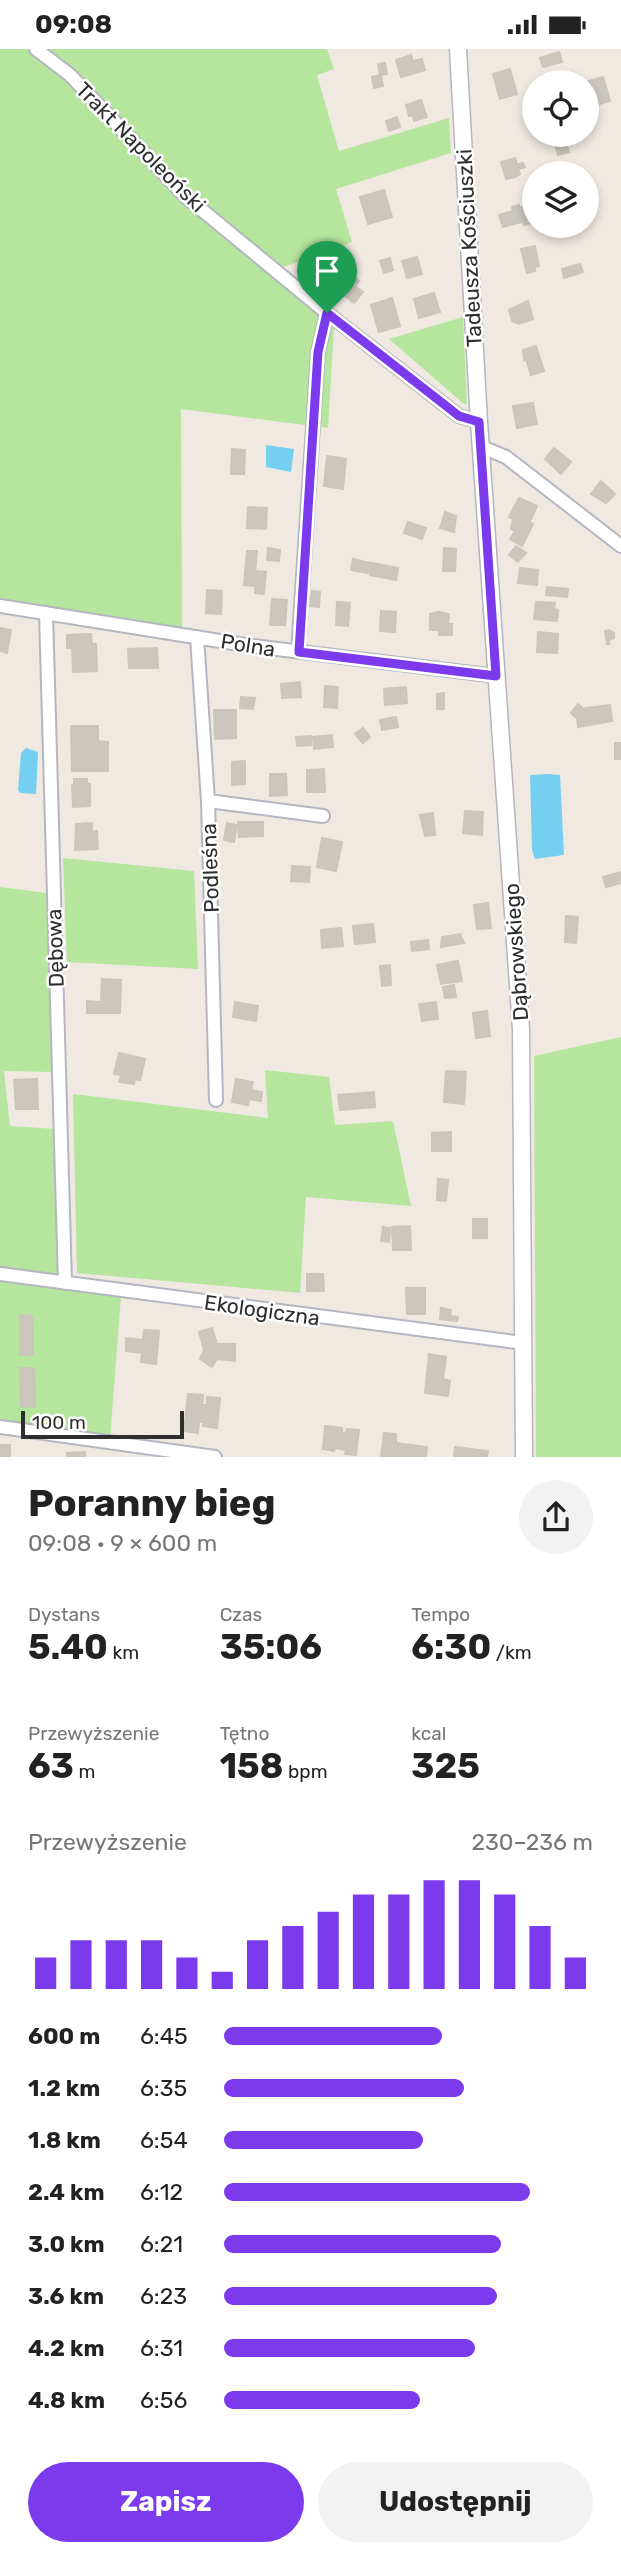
<!DOCTYPE html>
<html lang="pl">
<head>
<meta charset="utf-8">
<style>
  body { margin:0; font-family:Rubik,sans-serif; background:#f2f2f2; color:#222; height:100vh; display:flex; flex-direction:column; font-size:26px; white-space:nowrap }
  * { box-sizing:border-box; margin:0 }
  p { font-size:23px; color:#767676 }
  .icon { flex:none; width:38px; height:38px; fill:none; stroke:currentColor; stroke-width:2; stroke-linecap:round; stroke-linejoin:round }
  .map { position:relative; height:1408px; overflow:hidden }
  .side { display:flex; flex-direction:column; background:#fff; flex:1 }
  .side>* { flex:none }
  .fabs { position:absolute; left:522px; top:21px; display:grid; gap:14px }
  .fabs a { display:grid; place-items:center; width:77px; height:77px; border-radius:50%; background:#fff; box-shadow:0 4px 10px #0003; font-size:35px }
  .scale { position:absolute; left:21px; bottom:18px; width:163px; box-sizing:border-box; padding-left:7px; border:4px solid #2e2e2e; border-top:0; font-size:19px; line-height:24px; white-space:nowrap; color:#2e2e2e; -webkit-text-stroke:5px #fff; paint-order:stroke }
  .pin { position:absolute; display:grid; place-items:center; width:60px; height:60px; color:#fff; margin:-72px -30px; border-radius:50% 50% 50% 0; rotate:-45deg; box-shadow:0 0 7px #0007 }
  .pin .icon { rotate:45deg }
  .round { display:grid; place-items:center; flex:none; width:74px; height:74px; border-radius:37px; background:#f2f2f2 }
  .summary { display:flex; align-items:center; justify-content:space-between; height:119px; padding:0 28px }
  h1 { font-size:38px; font-weight:700; line-height:52px }
  .figures { display:grid; grid-template-columns:repeat(3,1fr); gap:10px; height:119px; padding:7px 28px }
  .figures div { display:grid; align-content:center }
  .figures b { font-size:35px; font-weight:700 }
  .figures small { font-size:19px; font-weight:400 }
  .figures p { font-size:19px }
  .chart { height:196px; padding:14px 28px }
  .chart p { display:flex; justify-content:space-between }
  .chart svg { width:100%; height:126px; margin-top:7px; stroke:#7c3aed; stroke-width:6 }
  .button { display:flex; gap:14px; margin-top:auto; padding:14px 28px }
  .button a { flex:1; height:80px; border-radius:42px; background:#7c3aed; color:#fff; font-size:28px; font-weight:700; line-height:80px; text-align:center }
  .button a+a { background:#f2f2f2; color:#222 }
  ul { padding:0 28px; list-style:none; font-size:23px }
  li { display:grid; grid-template-columns:112px 84px 1fr; align-items:center; height:52px }
  li i { height:18px; border-radius:9px; background:#7c3aed }
  .status { display:flex; justify-content:space-between; align-items:center; height:49px; padding:0 35px; background:#fff; direction:ltr }
  .status svg { height:19px; fill:currentColor }
  .map>svg:first-child { display:block }
  .green { fill:#b6e59e }
  .water { fill:#75cff0 }
  .building { fill:#cbc7bf; stroke:#cbc5ba; stroke-width:2 }
  .lines { fill:none; stroke-linecap:round; stroke-linejoin:round }
  .minor-casing { stroke:#b4b7c1; stroke-width:16 }
  .tertiary-casing { stroke:#b4b7c1; stroke-width:19 }
  .minor { stroke:#fff; stroke-width:12 }
  .tertiary { stroke:#fff; stroke-width:16 }
  .route-casing { stroke:#fff; stroke-width:14 }
  .route { stroke:#7c3aed; stroke-width:9 }
  .labels { text-anchor:middle; dominant-baseline:central; stroke-width:5; stroke-linejoin:round; paint-order:stroke }
  .street-label { font-size:21px; fill:#2e2e2e; stroke:#fff }
</style>
</head>
<body>
<div class="status"><b>09:08</b><svg viewBox="0 0 49 12"><path d="M0 12V9h3v3zM5 12V6h3v6zM10 12V3h3v9zM15 12V0h3v12zM26 1h20v11H26zM47 4h2v5h-2z"/></svg></div>
<div class="map">
<svg width="621" height="1408" viewBox="0 0 621 1408">
  <rect width="100%" height="100%" fill="#efe9e1"/>
  <path class="green" d="M 0,0 L 327,0 L 334,20 L 317,26 L 339,102 L 449,69 L 451,104 L 336,140 L 352,193 L 270,223 L 334,278 L 328,379 L 181,360 L 182,586 L 0,558 Z
    M 463,268 L 467,355 L 464,355 L 389,290 Z
    M 63,809 L 194,822 L 198,920 L 67,913 Z
    M 0,838 L 54,845 L 53,1023 L 4,1022 L 10,1077 L 56,1080 L 65,1234 L 0,1225 Z
    M 621,988 L 621,1408 L 536,1408 L 534,1007 Z
    M 265,1021 L 329,1028 L 335,1076 L 393,1072 L 411,1157 L 306,1148 L 300,1244 L 77,1224 L 73,1045 L 268,1069 Z
    M 0,1227 L 121,1247 L 110,1390 L 0,1377 Z"/>
  <path class="water" d="M 266,396 L 294,400 L 291,423 L 266,418 Z
    M 26,699 L 38,703 L 36,745 L 20,744 L 18,741 L 21,704 Z
    M 547,725 L 560,726 L 564,806 L 535,810 L 532,801 L 530,726 Z"/>
  <path class="building" d="M 559,3 L 562,13 L 543,18 L 540,9 Z
    M 411,6 L 413,12 L 422,10 L 425,21 L 401,28 L 396,11 Z
    M 385,14 L 387,25 L 381,26 L 383,37 L 374,39 L 372,28 L 380,26 L 378,15 Z
    M 510,20 L 517,45 L 500,50 L 493,25 Z
    M 567,26 L 569,33 L 554,33 L 553,30 Z
    M 603,28 L 610,52 L 592,57 L 585,33 Z
    M 421,51 L 427,68 L 414,72 L 413,66 L 409,67 L 406,56 Z
    M 397,68 L 400,78 L 389,82 L 386,72 Z
    M 564,86 L 569,103 L 558,106 L 553,88 Z
    M 515,109 L 517,116 L 523,114 L 525,118 L 518,120 L 520,125 L 515,128 L 506,130 L 501,113 Z
    M 384,141 L 392,168 L 368,175 L 360,148 Z
    M 519,156 L 520,159 L 527,156 L 528,160 L 531,159 L 532,174 L 524,176 L 523,173 L 517,174 L 503,178 L 499,166 L 513,162 L 512,158 Z
    M 535,197 L 539,217 L 535,218 L 535,222 L 527,224 L 521,200 Z
    M 417,208 L 422,225 L 407,229 L 402,212 Z
    M 390,209 L 393,221 L 384,224 L 380,212 Z
    M 580,215 L 583,223 L 564,229 L 562,220 Z
    M 342,218 L 359,232 L 355,237 L 363,243 L 354,254 L 329,234 Z
    M 434,244 L 440,263 L 419,269 L 414,250 Z
    M 392,249 L 400,277 L 379,283 L 371,256 Z
    M 528,252 L 533,270 L 519,275 L 512,272 L 509,261 Z
    M 536,297 L 544,322 L 531,326 L 526,310 L 524,311 L 523,301 Z
    M 533,354 L 537,375 L 517,379 L 513,357 Z
    M 554,399 L 571,413 L 561,425 L 545,410 Z
    M 232,400 L 245,401 L 244,425 L 231,425 Z
    M 327,407 L 346,410 L 343,440 L 324,437 Z
    M 601,432 L 615,445 L 606,454 L 591,445 Z
    M 519,449 L 537,457 L 528,477 L 509,468 Z
    M 248,458 L 267,459 L 266,480 L 247,479 Z
    M 445,463 L 456,467 L 454,483 L 440,479 Z
    M 513,470 L 528,477 L 530,473 L 533,475 L 522,497 L 510,490 L 515,482 L 511,480 Z
    M 408,473 L 426,479 L 422,490 L 404,484 Z
    M 516,497 L 526,504 L 518,513 L 509,506 Z
    M 268,499 L 280,501 L 279,512 L 267,511 Z
    M 444,499 L 456,500 L 455,522 L 443,522 Z
    M 247,502 L 257,502 L 256,514 L 246,513 Z
    M 353,510 L 370,514 L 368,524 L 351,521 Z
    M 246,513 L 256,514 L 254,537 L 244,536 Z
    M 372,514 L 398,519 L 396,531 L 370,526 Z
    M 520,519 L 538,521 L 537,536 L 518,534 Z
    M 257,522 L 266,523 L 264,545 L 255,544 Z
    M 547,538 L 568,540 L 567,548 L 546,546 Z
    M 207,541 L 222,542 L 221,565 L 206,564 Z
    M 312,542 L 320,543 L 319,558 L 310,557 Z
    M 272,550 L 287,551 L 285,576 L 270,576 Z
    M 337,553 L 350,554 L 348,577 L 336,576 Z
    M 536,553 L 555,554 L 554,560 L 558,561 L 557,572 L 534,570 Z
    M 381,562 L 396,563 L 395,583 L 380,582 Z
    M 438,563 L 449,565 L 448,575 L 452,575 L 452,586 L 439,586 L 439,581 L 430,581 L 430,565 Z
    M 0,579 L 11,581 L 7,604 L 0,602 Z
    M 609,581 L 614,584 L 614,589 L 609,591 L 609,595 L 607,595 L 605,582 Z
    M 538,583 L 558,585 L 557,604 L 537,603 Z
    M 91,585 L 92,595 L 96,595 L 97,622 L 73,623 L 72,599 L 67,599 L 67,586 Z
    M 157,599 L 158,619 L 129,619 L 128,600 Z
    M 300,633 L 301,648 L 282,649 L 281,635 Z
    M 325,637 L 338,638 L 337,659 L 324,658 Z
    M 406,638 L 407,654 L 385,656 L 384,640 Z
    M 444,644 L 444,660 L 437,660 L 437,645 Z
    M 241,648 L 255,649 L 253,660 L 240,659 Z
    M 578,655 L 583,660 L 586,659 L 586,666 L 575,668 L 571,664 Z
    M 610,656 L 612,672 L 578,678 L 577,668 L 587,666 L 586,659 Z
    M 214,661 L 236,661 L 236,689 L 215,690 Z
    M 396,668 L 398,678 L 382,681 L 380,671 Z
    M 71,677 L 98,677 L 98,692 L 108,693 L 108,722 L 72,722 Z
    M 363,679 L 370,688 L 363,694 L 355,685 Z
    M 332,686 L 333,698 L 314,700 L 313,688 Z
    M 311,687 L 311,696 L 297,697 L 296,688 Z
    M 615,694 L 621,694 L 621,710 L 615,710 Z
    M 245,712 L 245,735 L 232,736 L 232,713 Z
    M 324,720 L 325,743 L 307,743 L 307,721 Z
    M 270,725 L 286,725 L 287,746 L 270,747 Z
    M 74,730 L 87,730 L 87,735 L 90,735 L 90,757 L 73,758 L 72,736 L 74,736 Z
    M 465,762 L 483,763 L 482,786 L 463,784 Z
    M 433,764 L 435,786 L 425,787 L 420,766 Z
    M 238,773 L 263,773 L 263,787 L 239,788 Z
    M 92,774 L 92,783 L 97,782 L 98,800 L 75,801 L 76,775 Z
    M 227,774 L 237,776 L 234,793 L 224,791 Z
    M 322,789 L 342,793 L 336,822 L 317,818 Z
    M 292,817 L 310,818 L 309,833 L 291,832 Z
    M 621,823 L 621,834 L 606,838 L 603,828 Z
    M 488,854 L 491,879 L 477,880 L 474,856 Z
    M 566,867 L 578,868 L 576,894 L 565,893 Z
    M 373,875 L 375,893 L 355,895 L 353,877 Z
    M 341,879 L 343,897 L 322,899 L 321,881 Z
    M 460,885 L 464,894 L 441,898 L 442,888 Z
    M 428,891 L 429,900 L 412,902 L 411,893 Z
    M 458,912 L 462,932 L 441,935 L 437,916 Z
    M 390,916 L 391,936 L 382,937 L 380,917 Z
    M 102,930 L 121,931 L 120,964 L 87,964 L 87,952 L 101,953 Z
    M 454,936 L 456,948 L 445,949 L 443,938 Z
    M 235,953 L 258,957 L 256,972 L 233,968 Z
    M 436,953 L 438,970 L 422,972 L 419,955 Z
    M 487,962 L 490,987 L 476,989 L 473,964 Z
    M 119,1004 L 145,1010 L 140,1031 L 135,1030 L 134,1035 L 119,1033 L 121,1026 L 114,1025 Z
    M 446,1022 L 466,1023 L 464,1055 L 444,1053 Z
    M 37,1030 L 38,1060 L 16,1060 L 14,1031 Z
    M 236,1030 L 253,1033 L 251,1041 L 262,1043 L 261,1052 L 249,1050 L 248,1056 L 232,1053 Z
    M 374,1043 L 375,1058 L 340,1061 L 338,1046 Z
    M 451,1083 L 451,1102 L 432,1102 L 432,1084 Z
    M 438,1130 L 448,1131 L 446,1152 L 437,1151 Z
    M 473,1170 L 487,1170 L 487,1189 L 473,1189 Z
    M 410,1177 L 411,1201 L 393,1201 L 392,1178 Z
    M 383,1178 L 390,1179 L 389,1193 L 381,1192 Z
    M 307,1225 L 323,1225 L 324,1242 L 307,1242 Z
    M 406,1239 L 425,1239 L 425,1265 L 407,1265 Z
    M 441,1259 L 451,1261 L 450,1267 L 458,1268 L 457,1272 L 440,1270 Z
    M 20,1266 L 32,1267 L 33,1306 L 20,1306 Z
    M 212,1279 L 217,1295 L 235,1295 L 235,1312 L 217,1310 L 212,1318 L 200,1310 L 204,1301 L 199,1283 Z
    M 144,1281 L 159,1282 L 156,1315 L 141,1313 L 142,1304 L 126,1302 L 126,1289 L 143,1291 Z
    M 429,1305 L 446,1308 L 443,1330 L 450,1332 L 448,1347 L 425,1344 Z
    M 20,1319 L 34,1319 L 35,1358 L 21,1357 Z
    M 188,1345 L 203,1346 L 202,1356 L 207,1356 L 207,1348 L 220,1349 L 217,1379 L 203,1377 L 204,1373 L 199,1373 L 198,1384 L 184,1382 Z
    M 325,1377 L 342,1379 L 342,1384 L 346,1384 L 347,1380 L 359,1381 L 356,1406 L 345,1405 L 346,1401 L 335,1399 L 334,1402 L 323,1400 Z
    M 384,1384 L 396,1385 L 396,1394 L 427,1398 L 426,1408 L 381,1408 Z
    M 0,1396 L 10,1396 L 10,1407 L 0,1407 Z
    M 455,1398 L 488,1402 L 487,1408 L 454,1408 Z
    M 85,1403 L 85,1408 L 67,1408 L 67,1404 Z"/>
  <g class="lines">
    <defs>
      <path id="minor" d="M 36,0 L 70,26 L 185,147 L 327,264 L 459,367 L 479,373
        M 482,398 L 506,408 L 621,497
        M 0,557 L 245,596 L 496,627
        M 46,564 L 65,1234
        M 197,588 L 208,752 L 216,1051
        M 298,603 L 318,303 L 327,264
        M 208,752 L 323,767
        M 0,1225 L 523,1294
        M 0,1378 L 215,1408"/>
      <path id="tertiary" d="M 458,0 L 479,373 L 521,980 L 524,1408"/>
    </defs>
    <use href="#minor" class="minor-casing"/>
    <use href="#tertiary" class="tertiary-casing"/>
    <use href="#minor" class="minor"/>
    <use href="#tertiary" class="tertiary"/>
  </g>
  <g class="lines">
    <defs>
      <path id="route" d="M 327,264 L 459,367 L 479,373 L 496,627 L 299,603 L 318,303 Z"/>
    </defs>
    <use href="#route" class="route-casing"/>
    <use href="#route" class="route"/>
  </g>
  <g class="labels">
    <g class="street-label">
      <text transform="translate(141 98) rotate(45)">Trakt Napoleoński</text>
      <text transform="translate(469 199) rotate(-93)">Tadeusza Kościuszki</text>
      <text transform="translate(248 596) rotate(9)">Polna</text>
      <text transform="translate(210 819) rotate(-92)">Podleśna</text>
      <text transform="translate(55 899) rotate(-92)">Dębowa</text>
      <text transform="translate(516 903) rotate(-94)">Dąbrowskiego</text>
      <text transform="translate(262 1261) rotate(8)">Ekologiczna</text>
    </g>
  </g>
</svg>
<div class="fabs">
<a><svg class="icon" aria-label="locate" viewBox="0 0 24 24"><circle cx="12" cy="12" r="6"/><path d="M12 2v4M12 18v4M2 12h4M18 12h4"/></svg></a>
<a><svg class="icon" aria-label="layers" viewBox="0 0 24 24"><path d="M12 4l9 5-9 5-9-5zM3 14l9 5 9-5"/></svg></a>
</div>
<div class="scale">100 m</div>
<div class="pin" style="left:327px;top:264px;background:#1e9e55"><svg class="icon" aria-label="arrive" viewBox="0 0 24 24"><path d="M6 21V4h12l-3 4 3 4H6"/></svg></div>
</div>
<section class="side">
<div class="summary"><div><h1>Poranny bieg</h1><p>09:08 · 9 × 600 m</p></div><a class="round"><svg class="icon" aria-label="share" viewBox="0 0 24 24"><path d="M12 15V3M7 8l5-5 5 5M5 13v7h14v-7"/></svg></a></div>
<div class="figures">
<div><p>Dystans</p><b>5.40<small> km</small></b></div>
<div><p>Czas</p><b>35:06</b></div>
<div><p>Tempo</p><b>6:30<small> /km</small></b></div>
</div>
<div class="figures">
<div><p>Przewyższenie</p><b>63<small> m</small></b></div>
<div><p>Tętno</p><b>158<small> bpm</small></b></div>
<div><p>kcal</p><b>325</b></div>
</div>
<div class="chart"><p><span>Przewyższenie</span>230–236 m</p>
<svg viewBox="0 0 160 44" preserveAspectRatio="none"><path d="M5 44V33M15 44V27M25 44V27M35 44V27M45 44V33M55 44V38M65 44V27M75 44V22M85 44V17M95 44V11M105 44V11M115 44V6M125 44V6M135 44V11M145 44V22M155 44V33"/></svg>
</div>
<ul>
<li><b>600 m</b>6:45<i style="width:59%"></i></li>
<li><b>1.2 km</b>6:35<i style="width:65%"></i></li>
<li><b>1.8 km</b>6:54<i style="width:54%"></i></li>
<li><b>2.4 km</b>6:12<i style="width:83%"></i></li>
<li><b>3.0 km</b>6:21<i style="width:75%"></i></li>
<li><b>3.6 km</b>6:23<i style="width:74%"></i></li>
<li><b>4.2 km</b>6:31<i style="width:68%"></i></li>
<li><b>4.8 km</b>6:56<i style="width:53%"></i></li>
</ul>
<div class="button"><a>Zapisz</a><a>Udostępnij</a></div>
</section>
</body>
</html>
